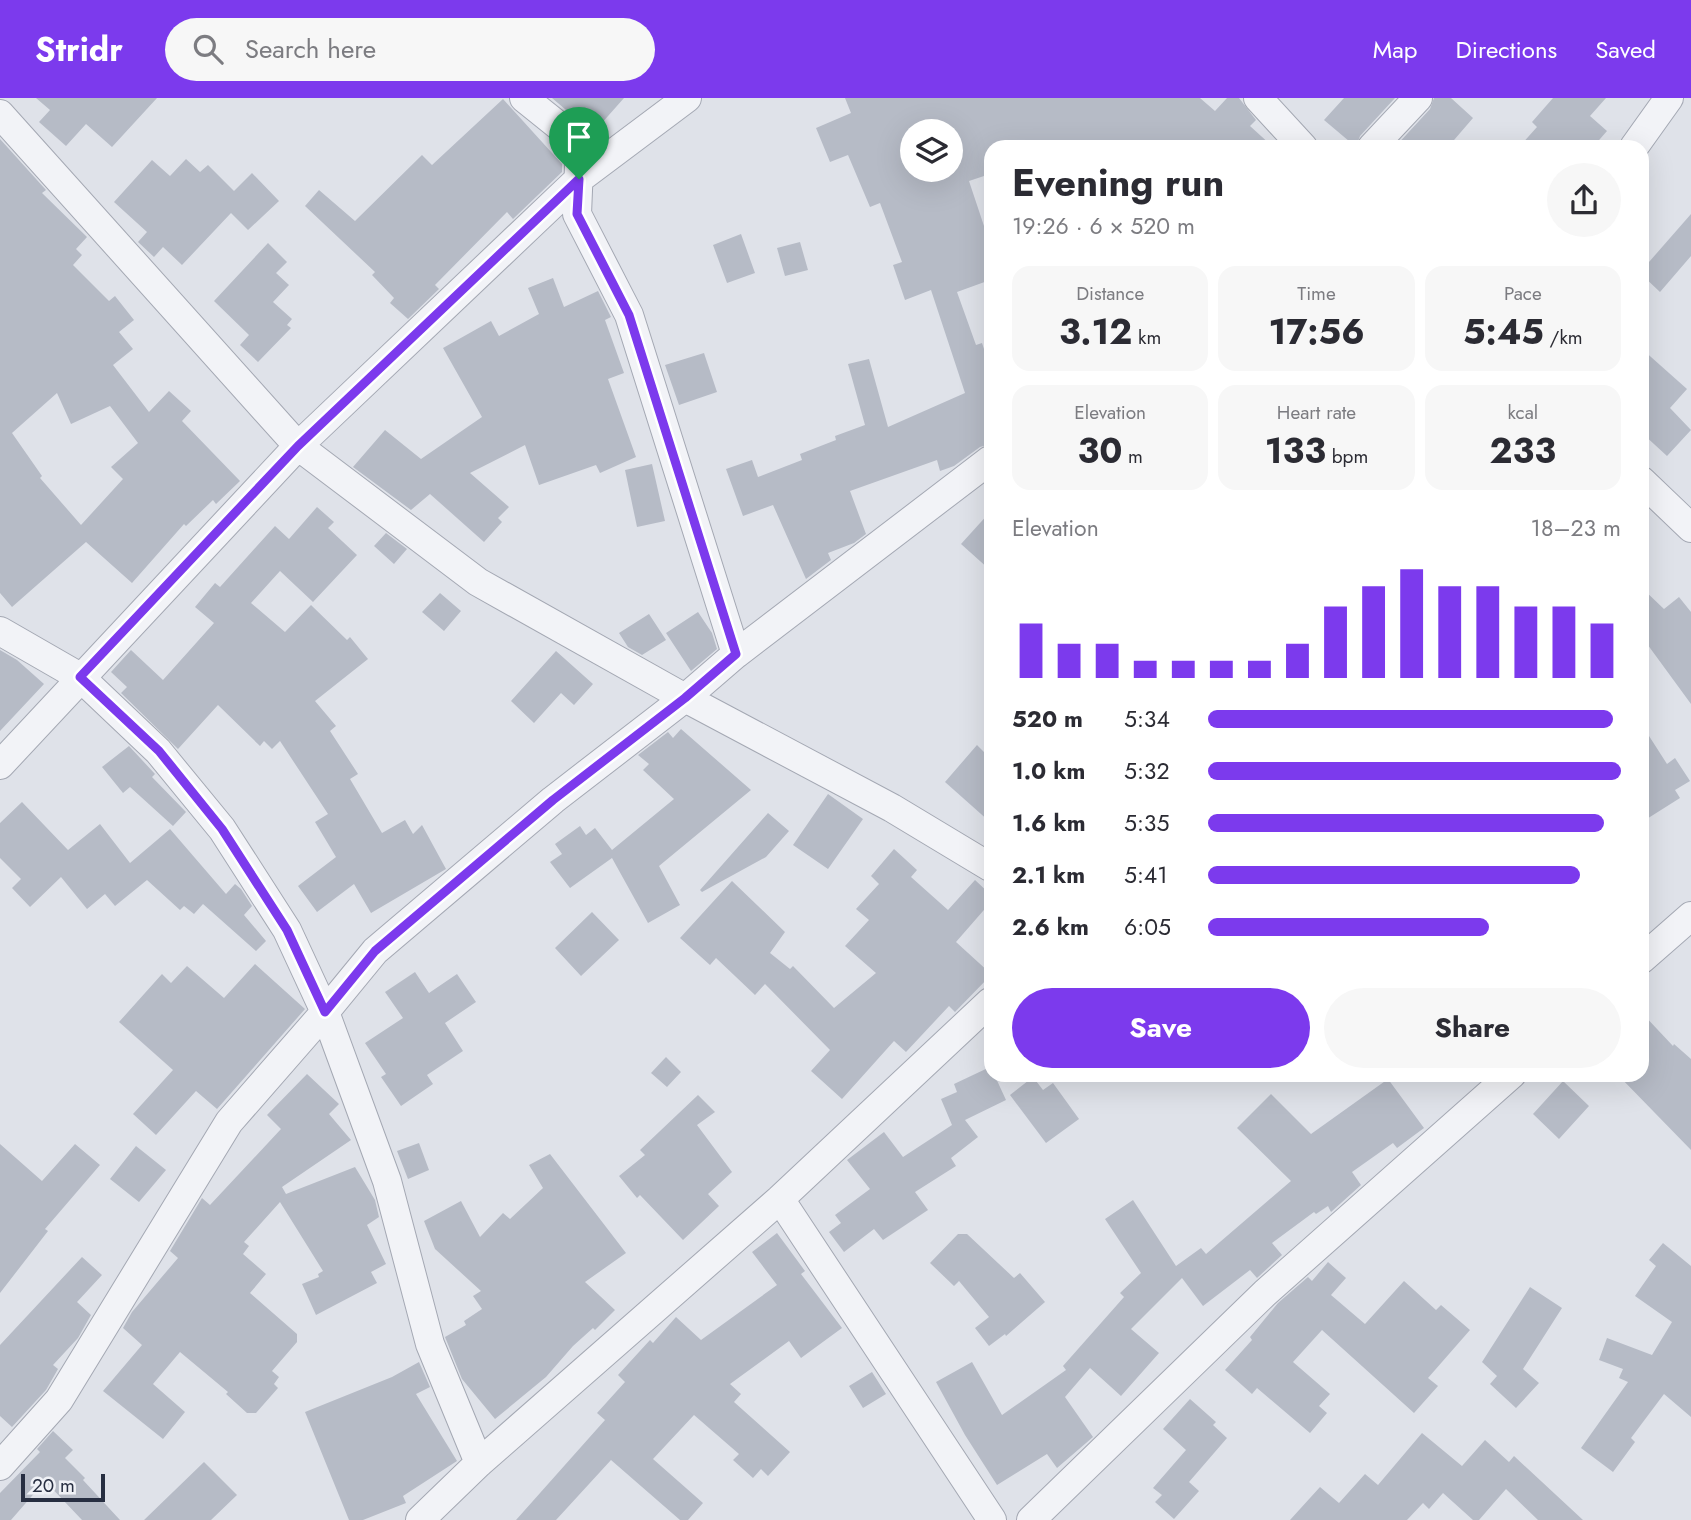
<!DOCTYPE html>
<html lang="en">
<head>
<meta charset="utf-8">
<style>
  body { margin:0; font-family:Jost,sans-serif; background:#f7f7f7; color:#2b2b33; height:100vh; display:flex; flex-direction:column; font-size:26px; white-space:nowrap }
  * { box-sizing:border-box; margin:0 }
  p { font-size:23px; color:#7c7c81 }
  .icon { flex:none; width:38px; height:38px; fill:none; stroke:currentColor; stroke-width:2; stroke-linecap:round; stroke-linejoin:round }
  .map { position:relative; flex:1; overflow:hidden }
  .drawer { position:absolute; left:984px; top:42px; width:665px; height:942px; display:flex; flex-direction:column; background:#fff; border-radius:21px; box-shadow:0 7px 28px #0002 }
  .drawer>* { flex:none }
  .controls { position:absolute; left:900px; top:21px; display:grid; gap:14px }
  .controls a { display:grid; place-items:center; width:63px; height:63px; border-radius:50%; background:#fff; box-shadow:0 7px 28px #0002; font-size:35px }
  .scale { position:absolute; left:21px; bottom:18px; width:84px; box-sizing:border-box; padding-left:7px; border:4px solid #272e41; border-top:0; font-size:19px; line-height:24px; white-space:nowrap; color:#272e41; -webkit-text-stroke:5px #eff1f6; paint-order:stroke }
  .pin { position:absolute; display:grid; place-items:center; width:60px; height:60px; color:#fff; margin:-72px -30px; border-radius:50% 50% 50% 0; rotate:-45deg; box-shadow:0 0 7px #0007 }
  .pin .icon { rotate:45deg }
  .round { display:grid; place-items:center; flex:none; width:74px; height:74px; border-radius:37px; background:#f7f7f7 }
  .overview { display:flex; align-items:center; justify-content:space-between; height:119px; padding:0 28px }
  h1 { font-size:38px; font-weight:700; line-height:52px }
  .metrics { display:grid; grid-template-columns:repeat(3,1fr); gap:10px; height:119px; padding:7px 28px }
  .metrics div { display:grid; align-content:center; border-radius:18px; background:#f7f7f7; text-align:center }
  .metrics b { font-size:35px; font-weight:700 }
  .metrics small { font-size:19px; font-weight:400 }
  .metrics p { font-size:19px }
  .chart { height:196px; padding:14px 28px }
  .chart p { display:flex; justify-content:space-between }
  .chart svg { width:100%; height:126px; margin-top:7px; stroke:#7c3aed; stroke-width:6 }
  .primary-button { display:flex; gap:14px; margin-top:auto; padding:14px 28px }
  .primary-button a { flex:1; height:80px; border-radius:42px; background:#7c3aed; color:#fff; font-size:28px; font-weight:700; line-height:80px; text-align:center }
  .primary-button a+a { background:#f7f7f7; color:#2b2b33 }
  ul { padding:0 28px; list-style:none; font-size:23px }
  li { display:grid; grid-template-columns:112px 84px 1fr; align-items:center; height:52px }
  li i { height:18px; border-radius:9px; background:#7c3aed }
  header { display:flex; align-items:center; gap:42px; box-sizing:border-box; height:98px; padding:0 35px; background:#7c3aed; color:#fff }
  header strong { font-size:33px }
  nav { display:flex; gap:38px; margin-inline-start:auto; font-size:24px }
  .search { width:490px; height:63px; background:#f7f7f7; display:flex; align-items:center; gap:18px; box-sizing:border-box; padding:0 24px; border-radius:38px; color:#7c7c81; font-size:26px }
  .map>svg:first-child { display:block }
  .building { fill:#b6bbc6; fill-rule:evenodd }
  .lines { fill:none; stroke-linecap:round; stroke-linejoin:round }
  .minor-casing { stroke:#a4a8b3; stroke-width:30 }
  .minor { stroke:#f2f3f7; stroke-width:28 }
  .route-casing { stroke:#fff; stroke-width:14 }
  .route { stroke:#7c3aed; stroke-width:9 }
</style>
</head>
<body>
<header>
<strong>Stridr</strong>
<div class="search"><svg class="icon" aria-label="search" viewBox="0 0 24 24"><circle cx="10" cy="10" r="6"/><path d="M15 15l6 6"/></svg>Search here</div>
<nav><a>Map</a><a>Directions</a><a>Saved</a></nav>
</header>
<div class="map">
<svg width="1691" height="1422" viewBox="0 0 1691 1422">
  <rect width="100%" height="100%" fill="#dfe2e9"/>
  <path class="building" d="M 36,0 L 157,0 L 112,49 L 86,26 L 66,48 L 39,24 L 50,12 Z
    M 552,0 L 624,0 L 593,35 Z
    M 845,0 L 1200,0 L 1215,13 L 1227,0 L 1239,0 L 1256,22 L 1250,28 L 1273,49 L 990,49 L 990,76 L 969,83 L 990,146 L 990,182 L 957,194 L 976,247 L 982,245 L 990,269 L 990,346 L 980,349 L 954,368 L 940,373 L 937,362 L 850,393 L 866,436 L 854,445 L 828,455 L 831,462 L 806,481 L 773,407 L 743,418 L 726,371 L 752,362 L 758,379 L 802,362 L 800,356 L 836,342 L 835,338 L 865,327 L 848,266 L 869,261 L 888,329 L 965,295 L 931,192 L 905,202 L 893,167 L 902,164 L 880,105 L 870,109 L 848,57 L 830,64 L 816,30 L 851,15 ZM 912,33 L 950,33 L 950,72 L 912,72 Z
    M 1344,0 L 1395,0 L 1360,38 L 1356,49 L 1324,22 Z
    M 1434,0 L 1451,0 L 1473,20 L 1448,49 L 1395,49 L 1430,11 Z
    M 1553,0 L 1606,0 L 1590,18 L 1607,33 L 1593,49 L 1519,49 L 1537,29 L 1532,24 Z
    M 503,1 L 562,66 L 562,74 L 513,121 L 507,114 L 435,187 L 439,191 L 408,221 L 390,205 L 394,200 L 372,177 L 375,174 L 305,108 L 319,92 L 355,123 L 422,57 L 432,67 Z
    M 0,41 L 46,92 L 42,95 L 87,139 L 76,151 L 82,157 L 73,167 L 109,203 L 115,198 L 134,222 L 119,234 L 133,251 L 113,267 L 149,314 L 169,293 L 191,313 L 182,323 L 240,383 L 216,406 L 213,402 L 186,428 L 184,426 L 132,485 L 86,444 L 12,509 L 0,495 ZM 57,295 L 71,326 L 110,308 L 138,345 L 111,369 L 123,381 L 81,427 L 40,380 L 42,378 L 12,335 Z
    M 186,61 L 200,74 L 208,67 L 234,93 L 252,75 L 279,103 L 248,132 L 231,115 L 182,167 L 163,149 L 154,159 L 138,144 L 147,134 L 114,104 L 152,62 L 170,78 Z
    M 1691,116 L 1691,158 L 1660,194 L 1642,177 L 1642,172 Z
    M 741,136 L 755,175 L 727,185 L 713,147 Z
    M 800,144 L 808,172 L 785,178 L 777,150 Z
    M 268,145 L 287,164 L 276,175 L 289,187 L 273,204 L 292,221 L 287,227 L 291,230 L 258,264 L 240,247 L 249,237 L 214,203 Z
    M 553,180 L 564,209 L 598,193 L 611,219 L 605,222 L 624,275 L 608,281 L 636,359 L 600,375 L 596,367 L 539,387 L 525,347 L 470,375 L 509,409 L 498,420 L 502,424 L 484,444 L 430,396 L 411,412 L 353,369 L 385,332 L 421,361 L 482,319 L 443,250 L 491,223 L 499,238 L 539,216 L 528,190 Z
    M 1642,251 L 1687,291 L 1670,310 L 1691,332 L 1667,358 L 1642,335 Z
    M 704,255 L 717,294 L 679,307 L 665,267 Z
    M 652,366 L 665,423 L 637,429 L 625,372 Z
    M 317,409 L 334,424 L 328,430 L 357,457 L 313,504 L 280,473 L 251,505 L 285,534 L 311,507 L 347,542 L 350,539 L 368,561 L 315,603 L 336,628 L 330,633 L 358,676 L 350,681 L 382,735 L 405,722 L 413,736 L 422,727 L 446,771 L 371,815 L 354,786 L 317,814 L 298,788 L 336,759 L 315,724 L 328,716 L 280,643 L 272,651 L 264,643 L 260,648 L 218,607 L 178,651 L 121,595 L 127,589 L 111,574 L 131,552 L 163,582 L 214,525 L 195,509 L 215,485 L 220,489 L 275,428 L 289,441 Z
    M 990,414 L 990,472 L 961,446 Z
    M 386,435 L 407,451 L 394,466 L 374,448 Z
    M 1642,490 L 1664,511 L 1679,499 L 1691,514 L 1691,606 L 1642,539 Z
    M 440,495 L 461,513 L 444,533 L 422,514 Z
    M 698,514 L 712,535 L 717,551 L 691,573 L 666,535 Z
    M 649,516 L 666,542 L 642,557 L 628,549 L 619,535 Z
    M 0,552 L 17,562 L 44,586 L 0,633 Z
    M 556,553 L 593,586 L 574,607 L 561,595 L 534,625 L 511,603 Z
    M 1642,627 L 1667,666 L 1675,660 L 1690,683 L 1675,692 L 1680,700 L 1642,724 Z
    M 681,631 L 751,692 L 659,768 L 680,807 L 648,825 L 612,760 L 570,790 L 550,764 L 562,756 L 555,746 L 580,728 L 586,737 L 595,730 L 612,752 L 674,701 L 643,672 L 649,666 L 638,657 L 668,634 L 673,640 Z
    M 977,647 L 990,660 L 990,724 L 945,684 Z
    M 129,648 L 155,676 L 152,679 L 186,714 L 173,728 L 130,689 L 123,695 L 102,669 Z
    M 828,696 L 863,721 L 828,771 L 793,747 Z
    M 22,704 L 68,752 L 100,726 L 130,765 L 170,731 L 226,796 L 235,786 L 241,791 L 252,808 L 244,817 L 266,843 L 256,853 L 203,806 L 194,816 L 184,808 L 180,812 L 147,782 L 115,808 L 105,796 L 87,811 L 61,779 L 30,809 L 12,790 L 21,781 L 0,760 L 0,725 Z
    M 768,715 L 789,733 L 766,759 L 702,794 L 700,792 Z
    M 894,751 L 917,772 L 911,779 L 948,812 L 975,782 L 990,796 L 990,805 L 956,844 L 990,875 L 990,878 L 955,914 L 949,908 L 906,954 L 894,943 L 842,1001 L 811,973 L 830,952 L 765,886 L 755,897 L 716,860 L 710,867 L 680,840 L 732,783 L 785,834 L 770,855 L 790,871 L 793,868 L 834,910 L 876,875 L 845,848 L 869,822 L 856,811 L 879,786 L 871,778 Z
    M 592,814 L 619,842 L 581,878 L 555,850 Z
    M 255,866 L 305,911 L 217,1011 L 196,993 L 156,1037 L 133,1016 L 173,972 L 119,924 L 162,876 L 171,885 L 187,868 L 224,900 Z
    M 415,874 L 429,895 L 457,876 L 476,904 L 445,925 L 463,953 L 427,977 L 433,986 L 401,1008 L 381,979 L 386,976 L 365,945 L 403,920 L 385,894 Z
    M 1642,915 L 1673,948 L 1674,946 L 1691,961 L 1691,1052 L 1617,976 L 1642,976 Z
    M 666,959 L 681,974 L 667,989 L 651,975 Z
    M 990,969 L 990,976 L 994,976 L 1006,1002 L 965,1022 L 978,1039 L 951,1060 L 956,1068 L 915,1094 L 928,1112 L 883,1142 L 874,1131 L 844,1154 L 829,1134 L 841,1125 L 835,1117 L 870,1091 L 847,1062 L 884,1034 L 903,1059 L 952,1027 L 941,1001 L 957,994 L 954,986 Z
    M 307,976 L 339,1006 L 329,1016 L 351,1042 L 282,1089 L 286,1096 L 355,1069 L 375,1102 L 379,1119 L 367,1127 L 386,1166 L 371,1174 L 377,1185 L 316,1217 L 302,1186 L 319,1179 L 318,1176 L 323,1173 L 280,1104 L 244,1144 L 249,1148 L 243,1156 L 266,1176 L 250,1195 L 297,1236 L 297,1244 L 272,1273 L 279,1279 L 274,1286 L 278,1290 L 256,1315 L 247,1315 L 226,1296 L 228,1294 L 180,1254 L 153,1286 L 185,1314 L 163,1341 L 103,1293 L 142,1247 L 123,1230 L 132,1214 L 178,1160 L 170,1153 L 202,1100 L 210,1107 L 281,1031 L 267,1017 Z
    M 1033,979 L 1043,992 L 1053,985 L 1079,1021 L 1046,1045 L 1010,997 Z
    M 1388,981 L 1424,1030 L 1397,1050 L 1393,1045 L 1352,1074 L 1361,1087 L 1331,1114 L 1328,1108 L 1316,1116 L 1314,1114 L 1272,1145 L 1282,1157 L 1257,1180 L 1250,1172 L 1203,1208 L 1182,1180 L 1131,1231 L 1159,1255 L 1121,1298 L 1090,1270 L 1065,1299 L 1093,1339 L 1057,1370 L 1047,1356 L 997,1387 L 965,1337 L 936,1284 L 972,1264 L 1002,1317 L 1066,1272 L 1063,1268 L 1124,1199 L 1120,1195 L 1141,1175 L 1105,1121 L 1133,1102 L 1176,1168 L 1201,1150 L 1206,1156 L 1291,1083 L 1237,1030 L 1271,996 L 1311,1036 Z
    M 1563,983 L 1589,1008 L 1559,1041 L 1533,1016 Z
    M 698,997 L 715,1014 L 697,1027 L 732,1074 L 708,1096 L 719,1108 L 683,1142 L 640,1097 L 637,1100 L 619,1078 L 645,1057 L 640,1052 Z
    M 419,1045 L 429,1072 L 408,1081 L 397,1053 Z
    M 0,1046 L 42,1083 L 75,1046 L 100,1067 L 45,1131 L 48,1133 L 0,1195 Z
    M 136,1048 L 166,1072 L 139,1104 L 110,1081 Z
    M 550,1056 L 626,1155 L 585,1184 L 615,1212 L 595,1232 L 593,1230 L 573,1248 L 546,1279 L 495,1321 L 462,1281 L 445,1239 L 466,1227 L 464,1223 L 482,1211 L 473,1198 L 481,1193 L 435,1151 L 424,1123 L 461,1103 L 480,1139 L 503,1115 L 510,1121 L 543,1090 L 529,1067 Z
    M 777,1135 L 805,1173 L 801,1176 L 842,1230 L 801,1260 L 789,1243 L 730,1286 L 741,1296 L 734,1304 L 790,1354 L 768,1378 L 761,1371 L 753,1380 L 733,1362 L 739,1356 L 694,1317 L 653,1361 L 703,1405 L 688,1422 L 680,1422 L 611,1362 L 556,1422 L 516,1422 L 605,1322 L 597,1315 L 625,1284 L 618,1277 L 650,1242 L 653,1245 L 676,1219 L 701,1242 L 777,1187 L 752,1154 Z
    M 958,1136 L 967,1136 L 1014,1180 L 1020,1175 L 1045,1204 L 1006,1238 L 1005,1236 L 989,1248 L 975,1230 L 989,1219 L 959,1183 L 954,1188 L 930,1165 Z
    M 1663,1145 L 1691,1168 L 1691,1319 L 1664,1296 L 1631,1340 L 1635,1344 L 1613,1374 L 1581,1350 L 1628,1284 L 1619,1280 L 1623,1271 L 1599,1262 L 1607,1240 L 1652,1257 L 1672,1224 L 1635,1198 L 1656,1168 L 1649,1162 Z
    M 82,1159 L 102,1177 L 77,1204 L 91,1217 L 78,1240 L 53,1267 L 58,1271 L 46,1292 L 12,1329 L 0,1318 L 0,1247 Z
    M 1328,1164 L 1346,1180 L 1331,1197 L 1365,1226 L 1404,1183 L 1436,1212 L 1441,1207 L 1470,1232 L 1428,1280 L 1438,1288 L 1414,1315 L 1322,1232 L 1293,1264 L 1330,1296 L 1319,1308 L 1327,1315 L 1310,1335 L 1257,1290 L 1252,1296 L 1225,1272 L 1252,1242 L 1250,1239 L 1278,1205 L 1308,1179 L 1312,1183 Z
    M 1530,1189 L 1562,1210 L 1523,1271 L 1539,1285 L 1516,1310 L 1490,1286 L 1497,1278 L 1482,1264 Z
    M 419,1264 L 430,1289 L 416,1296 L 457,1363 L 403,1398 L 406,1405 L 363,1422 L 349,1422 L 305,1314 L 392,1279 Z
    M 872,1274 L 886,1296 L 863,1310 L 849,1288 Z
    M 1190,1301 L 1216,1324 L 1213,1327 L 1227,1340 L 1189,1384 L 1199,1393 L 1174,1421 L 1155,1404 L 1162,1397 L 1153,1390 L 1186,1352 L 1163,1331 Z
    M 53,1333 L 73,1352 L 65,1360 L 85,1380 L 83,1382 L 120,1422 L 82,1422 L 45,1383 L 11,1422 L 0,1422 L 0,1395 L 40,1354 L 37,1351 Z
    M 1422,1335 L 1462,1368 L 1485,1342 L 1509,1364 L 1514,1358 L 1583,1422 L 1538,1422 L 1506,1391 L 1479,1422 L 1473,1422 L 1443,1395 L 1429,1411 L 1423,1405 L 1407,1422 L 1290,1422 L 1320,1389 L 1339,1405 L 1365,1376 L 1378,1387 Z
    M 204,1364 L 237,1397 L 211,1422 L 144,1422 Z"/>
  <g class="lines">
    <defs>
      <path id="minor" d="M 524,0 L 580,45 L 577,116 L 629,217 L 736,556
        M 1258,0 L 1303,49
        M 0,16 L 298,348 L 478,484 L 685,600 L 892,710 L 990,769
        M 1372,49 L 1418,0
        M 1634,49 L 1669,0
        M 1642,383 L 1691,430
        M 0,533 L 80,579 L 158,653 L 222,731 L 287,832 L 325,914 L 387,1083 L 430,1246 L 479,1365
        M 0,667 L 298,348 L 579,81 L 687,0
        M 1642,861 L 1691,818
        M 780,1101 L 992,1422
        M 0,1368 L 59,1302 L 229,1024 L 325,914 L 375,853 L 553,702 L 685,600 L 736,556 L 990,362
        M 420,1422 L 479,1365 L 780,1101 L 990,904
        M 1031,1422 L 1265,1195 L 1512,976"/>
    </defs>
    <use href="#minor" class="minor-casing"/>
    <use href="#minor" class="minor"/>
  </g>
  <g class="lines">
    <defs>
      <path id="route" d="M 579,81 L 577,116 L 629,217 L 736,556 L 685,600 L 553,702 L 375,853 L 325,914 L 287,832 L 222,731 L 159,653 L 80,579 L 298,348 Z"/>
    </defs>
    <use href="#route" class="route-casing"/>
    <use href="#route" class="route"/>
  </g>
</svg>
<div class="controls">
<a><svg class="icon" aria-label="layers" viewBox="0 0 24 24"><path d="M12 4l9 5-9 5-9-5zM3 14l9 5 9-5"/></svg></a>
</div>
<div class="scale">20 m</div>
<div class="pin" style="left:579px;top:81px;background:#1e9e55"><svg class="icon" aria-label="arrive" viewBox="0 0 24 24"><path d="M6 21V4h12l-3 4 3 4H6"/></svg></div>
<section class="drawer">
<div class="overview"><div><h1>Evening run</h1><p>19:26 · 6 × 520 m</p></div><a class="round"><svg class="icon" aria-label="share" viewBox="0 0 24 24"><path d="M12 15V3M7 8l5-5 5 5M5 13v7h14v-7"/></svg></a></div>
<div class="metrics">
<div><p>Distance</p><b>3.12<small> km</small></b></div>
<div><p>Time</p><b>17:56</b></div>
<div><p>Pace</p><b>5:45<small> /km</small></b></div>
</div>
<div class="metrics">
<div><p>Elevation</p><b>30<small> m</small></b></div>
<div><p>Heart rate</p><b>133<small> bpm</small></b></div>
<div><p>kcal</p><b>233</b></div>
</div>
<div class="chart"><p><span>Elevation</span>18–23 m</p>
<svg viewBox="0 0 160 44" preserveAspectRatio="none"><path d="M5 44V25M15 44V32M25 44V32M35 44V38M45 44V38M55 44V38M65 44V38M75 44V32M85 44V19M95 44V12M105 44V6M115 44V12M125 44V12M135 44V19M145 44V19M155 44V25"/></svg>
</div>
<ul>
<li><b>520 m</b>5:34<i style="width:98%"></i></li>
<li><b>1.0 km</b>5:32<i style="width:100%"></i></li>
<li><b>1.6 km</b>5:35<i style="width:96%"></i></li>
<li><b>2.1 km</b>5:41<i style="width:90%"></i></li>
<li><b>2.6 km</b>6:05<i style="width:68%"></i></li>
</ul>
<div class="primary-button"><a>Save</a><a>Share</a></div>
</section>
</div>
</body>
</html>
